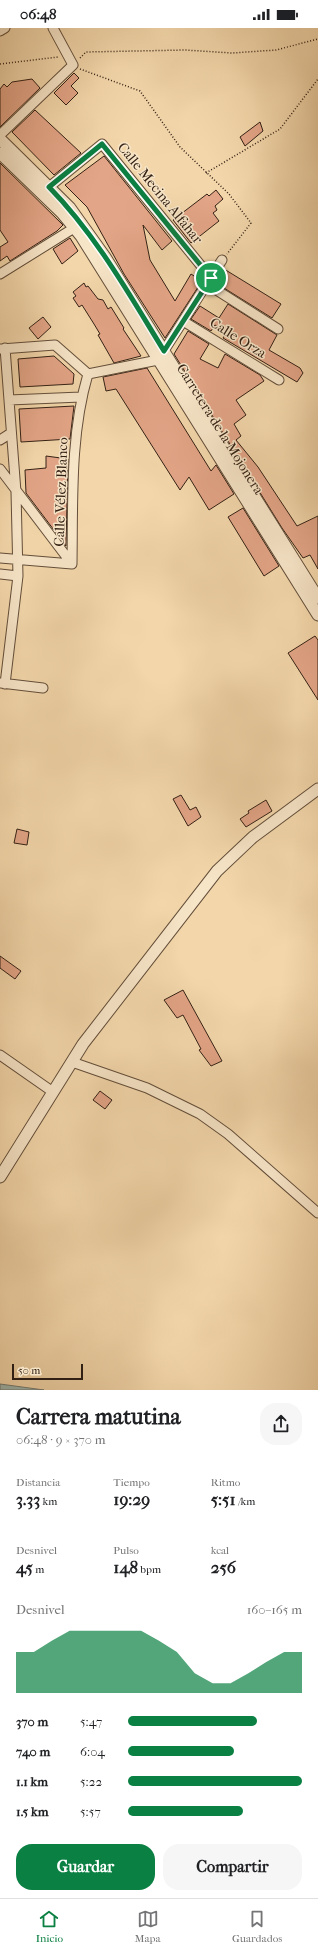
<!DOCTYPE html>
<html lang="es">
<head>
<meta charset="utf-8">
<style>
  body { margin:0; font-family:"IM FELL French Canon",serif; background:#f6f6f6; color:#202124; height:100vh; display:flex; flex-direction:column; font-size:15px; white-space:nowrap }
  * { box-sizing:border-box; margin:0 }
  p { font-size:13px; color:#757577 }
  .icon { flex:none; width:22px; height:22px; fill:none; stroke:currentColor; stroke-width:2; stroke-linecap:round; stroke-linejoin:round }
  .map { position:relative; height:1362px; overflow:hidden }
  .details { display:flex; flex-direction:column; background:#fff; flex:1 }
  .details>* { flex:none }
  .scale { position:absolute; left:12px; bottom:10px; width:71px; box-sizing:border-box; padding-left:4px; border:2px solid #332014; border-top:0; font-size:11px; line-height:14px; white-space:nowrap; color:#332014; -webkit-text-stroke:3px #f7e5c8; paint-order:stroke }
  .pin { position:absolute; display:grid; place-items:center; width:34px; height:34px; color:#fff; margin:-17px; border:2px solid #fff; border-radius:50%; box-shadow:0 1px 4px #0007 }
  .round { display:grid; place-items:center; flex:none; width:42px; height:42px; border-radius:16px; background:#f6f6f6 }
  .headline { display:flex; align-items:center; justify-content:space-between; height:68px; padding:0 16px }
  h1 { font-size:22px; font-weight:800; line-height:30px }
  .metrics { display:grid; grid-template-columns:repeat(3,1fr); gap:6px; height:68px; padding:4px 16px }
  .metrics div { display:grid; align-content:center }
  .metrics b { font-size:17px; font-weight:800 }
  .metrics small { font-size:11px; font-weight:400 }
  .metrics p { font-size:11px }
  .chart { height:112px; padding:8px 16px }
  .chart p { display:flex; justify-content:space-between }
  .chart svg { width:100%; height:72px; margin-top:4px; fill:#0b8043; opacity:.7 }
  .primary-button { display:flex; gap:8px; margin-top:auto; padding:8px 16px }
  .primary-button a { flex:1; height:46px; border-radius:16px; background:#0b8043; color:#fff; font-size:16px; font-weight:800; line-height:46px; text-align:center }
  .primary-button a+a { background:#f6f6f6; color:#202124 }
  ul { padding:0 16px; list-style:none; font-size:13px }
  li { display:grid; grid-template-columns:64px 48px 1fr; align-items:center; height:30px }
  li i { height:10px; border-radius:5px; background:#0b8043 }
  .status { display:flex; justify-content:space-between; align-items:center; height:28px; padding:0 20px; background:#fff; direction:ltr }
  .status svg { height:11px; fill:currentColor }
  .tabs { display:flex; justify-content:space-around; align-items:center; height:56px; border-top:1px solid #e0e0e0; background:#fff; font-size:11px; color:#757577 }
  .tabs a { display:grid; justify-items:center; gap:2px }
  .tabs .current { color:#0b8043 }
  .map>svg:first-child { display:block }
  .water { fill:#9db8b1; stroke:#737b72 }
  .building { fill:#e3a587; stroke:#332014 }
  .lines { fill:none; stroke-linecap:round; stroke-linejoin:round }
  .minor-casing { stroke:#634e3a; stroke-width:11 }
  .tertiary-casing { stroke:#634e3a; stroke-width:13 }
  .path { stroke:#332014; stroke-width:1.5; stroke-dasharray:1 2; stroke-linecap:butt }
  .minor { stroke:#f7e5c8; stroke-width:9 }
  .tertiary { stroke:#f7e5c8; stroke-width:11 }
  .route-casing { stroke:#fff; stroke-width:8 }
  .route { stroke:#0b8043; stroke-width:5 }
  .labels { text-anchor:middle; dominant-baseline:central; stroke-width:3; stroke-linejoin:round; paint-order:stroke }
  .street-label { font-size:14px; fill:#332014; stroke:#f7e5c8 }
</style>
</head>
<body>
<div class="status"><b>06:48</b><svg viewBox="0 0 49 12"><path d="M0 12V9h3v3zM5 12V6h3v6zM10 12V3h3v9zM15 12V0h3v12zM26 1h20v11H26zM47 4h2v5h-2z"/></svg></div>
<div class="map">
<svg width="318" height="1362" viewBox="0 0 318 1362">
  <rect width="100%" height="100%" fill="#f3d7ab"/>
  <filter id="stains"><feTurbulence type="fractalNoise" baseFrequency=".005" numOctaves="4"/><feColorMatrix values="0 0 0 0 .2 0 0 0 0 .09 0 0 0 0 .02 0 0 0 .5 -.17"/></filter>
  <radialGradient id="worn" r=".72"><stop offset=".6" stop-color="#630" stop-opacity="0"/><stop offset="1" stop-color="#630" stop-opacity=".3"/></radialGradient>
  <path class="water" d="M 0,1356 L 44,1362 L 0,1362 Z"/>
  <path class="building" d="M 74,45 L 79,50 L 71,58 L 78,65 L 66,77 L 54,65 Z
    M 32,51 L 40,60 L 0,99 L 0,61 L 4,56 L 7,59 L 12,54 Z
    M 35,82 L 81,125 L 54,147 L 12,104 Z
    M 260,94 L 263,103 L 245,118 L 240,109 Z
    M 104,128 L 172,213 L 162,222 L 143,197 L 150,232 L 175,273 L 191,246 L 202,253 L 165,310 L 124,246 L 87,179 L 65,157 Z
    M 0,135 L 63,197 L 57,203 L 10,233 L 7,228 L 0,233 L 0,219 L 8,214 L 0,202 Z
    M 216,162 L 223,171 L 215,178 L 217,182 L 213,185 L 219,193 L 191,215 L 173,192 L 207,166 L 209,168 Z
    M 70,210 L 78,223 L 62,236 L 53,221 Z
    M 224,241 L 281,276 L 272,290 L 216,255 Z
    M 84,255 L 86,259 L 88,258 L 98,271 L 103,272 L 108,281 L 111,279 L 124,300 L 123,301 L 141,328 L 114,335 L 98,307 L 100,306 L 94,296 L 82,277 L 79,279 L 73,270 L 76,268 L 73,264 Z
    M 228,276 L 277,307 L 269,322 L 300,340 L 303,345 L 297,354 L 223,310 L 227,304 L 215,297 L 211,303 L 191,291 L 200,278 L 219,290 Z
    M 43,289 L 51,299 L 38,311 L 29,300 Z
    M 188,303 L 209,316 L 200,331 L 218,340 L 225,326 L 260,347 L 264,353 L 236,372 L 246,387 L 234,396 L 241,408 L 236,412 L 258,439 L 297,498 L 318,488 L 318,541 L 310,527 L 303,530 L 282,500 L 174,326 Z
    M 54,328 L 74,346 L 73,356 L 20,359 L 18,331 Z
    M 147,340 L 211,443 L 216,437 L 234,466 L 209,482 L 189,449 L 180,462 L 116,361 L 106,363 L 103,349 Z
    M 74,378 L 70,411 L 21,414 L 19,381 Z
    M 46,428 L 68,431 L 66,518 L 26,465 L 25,442 L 46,440 Z
    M 243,480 L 279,538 L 264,548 L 228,489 Z
    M 315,608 L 318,612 L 318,672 L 288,625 Z
    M 181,767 L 190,782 L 196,779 L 201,789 L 188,798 L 173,771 Z
    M 266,772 L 272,783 L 246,799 L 240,791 L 249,785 L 248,783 Z
    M 17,801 L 29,804 L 27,817 L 14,815 Z
    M 0,928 L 21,943 L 15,951 L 0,940 Z
    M 183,962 L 222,1033 L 211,1038 L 199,1022 L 201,1021 L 183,987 L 177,990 L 164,972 Z
    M 100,1063 L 112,1072 L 105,1081 L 93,1072 Z"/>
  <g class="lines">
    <defs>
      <path id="minor" d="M 0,3 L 5,0
        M 0,107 L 73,37 L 53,0
        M 49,159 L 102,116 L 211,250
        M 0,246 L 74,200
        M 207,256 L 278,301
        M 183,293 L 279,352
        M 1,321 L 55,317 L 88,346
        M 88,346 L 158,332 L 222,232
        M 9,372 L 81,369
        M 0,412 L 11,405
        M 0,441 L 72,536
        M 0,530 L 72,536
        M 72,536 C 73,473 70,407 88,346
        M 0,546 L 18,548
        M 1,655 L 43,660
        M 5,656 L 18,548 L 16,464 L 5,320
        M 0,1027 L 53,1064
        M 72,1034 L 147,1060 L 200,1086 L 228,1106 L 318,1185"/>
      <path id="tertiary" d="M 0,111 L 70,180 L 105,229 L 318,570
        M 0,125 L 62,185 L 81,208 L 318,587
        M 0,1149 L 83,1016 L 217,843 L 253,809 L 318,761"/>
    </defs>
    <use href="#minor" class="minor-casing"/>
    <use href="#tertiary" class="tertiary-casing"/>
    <path class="path" d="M 80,30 L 86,24 L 185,22 L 232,25 L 276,22 L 318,11
      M 0,36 L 58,29
      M 80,41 L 140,63 L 180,119 L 229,166 L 251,195 L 227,226
      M 206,145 L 280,101 L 318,51"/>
    <use href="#minor" class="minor"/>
    <use href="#tertiary" class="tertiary"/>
  </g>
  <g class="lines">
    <defs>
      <path id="route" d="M 102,116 L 211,250 L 164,323 C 129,266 96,207 49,159 Z"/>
    </defs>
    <use href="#route" class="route-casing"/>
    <use href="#route" class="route"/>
  </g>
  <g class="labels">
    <g class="street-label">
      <text transform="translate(160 165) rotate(51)">Calle Mecina Alfahar</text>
      <text transform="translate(238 310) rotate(32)">Calle Orza</text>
      <text transform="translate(220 401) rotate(58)">Carretera de la Mojonera</text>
      <text transform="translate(61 464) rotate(-88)">Calle Vélez Blanco</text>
    </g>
  </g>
  <rect width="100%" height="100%" filter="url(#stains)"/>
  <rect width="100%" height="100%" fill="url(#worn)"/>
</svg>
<div class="scale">50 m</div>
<div class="pin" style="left:211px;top:250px;background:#1e9e55"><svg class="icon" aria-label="arrive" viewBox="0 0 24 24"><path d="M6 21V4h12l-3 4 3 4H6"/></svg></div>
</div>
<section class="details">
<div class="headline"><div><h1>Carrera matutina</h1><p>06:48 · 9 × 370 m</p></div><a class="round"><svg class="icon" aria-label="share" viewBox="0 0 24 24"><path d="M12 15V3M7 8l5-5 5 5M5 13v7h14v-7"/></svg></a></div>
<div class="metrics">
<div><p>Distancia</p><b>3.33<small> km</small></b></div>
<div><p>Tiempo</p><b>19:29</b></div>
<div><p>Ritmo</p><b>5:51<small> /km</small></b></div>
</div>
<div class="metrics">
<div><p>Desnivel</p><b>45<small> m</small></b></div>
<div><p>Pulso</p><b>148<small> bpm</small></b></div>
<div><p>kcal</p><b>256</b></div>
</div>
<div class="chart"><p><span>Desnivel</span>160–165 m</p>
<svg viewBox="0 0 160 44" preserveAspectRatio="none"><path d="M0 44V19L10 19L20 12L30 6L40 6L50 6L60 6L70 6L80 12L90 19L100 32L110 38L120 38L130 32L140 25L150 19L160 19V44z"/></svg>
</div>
<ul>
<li><b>370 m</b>5:47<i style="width:74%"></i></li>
<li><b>740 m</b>6:04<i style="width:61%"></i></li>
<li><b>1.1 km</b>5:22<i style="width:100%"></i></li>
<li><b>1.5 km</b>5:57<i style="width:66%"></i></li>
</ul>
<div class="primary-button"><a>Guardar</a><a>Compartir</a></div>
</section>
<nav class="tabs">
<a class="current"><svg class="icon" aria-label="home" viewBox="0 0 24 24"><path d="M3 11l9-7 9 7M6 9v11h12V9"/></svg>Inicio</a>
<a><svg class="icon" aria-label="map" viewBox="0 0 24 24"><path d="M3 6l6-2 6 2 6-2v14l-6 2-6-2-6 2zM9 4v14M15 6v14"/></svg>Mapa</a>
<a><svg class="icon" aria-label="saved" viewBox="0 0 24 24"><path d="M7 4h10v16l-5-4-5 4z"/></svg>Guardados</a>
</nav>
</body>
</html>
